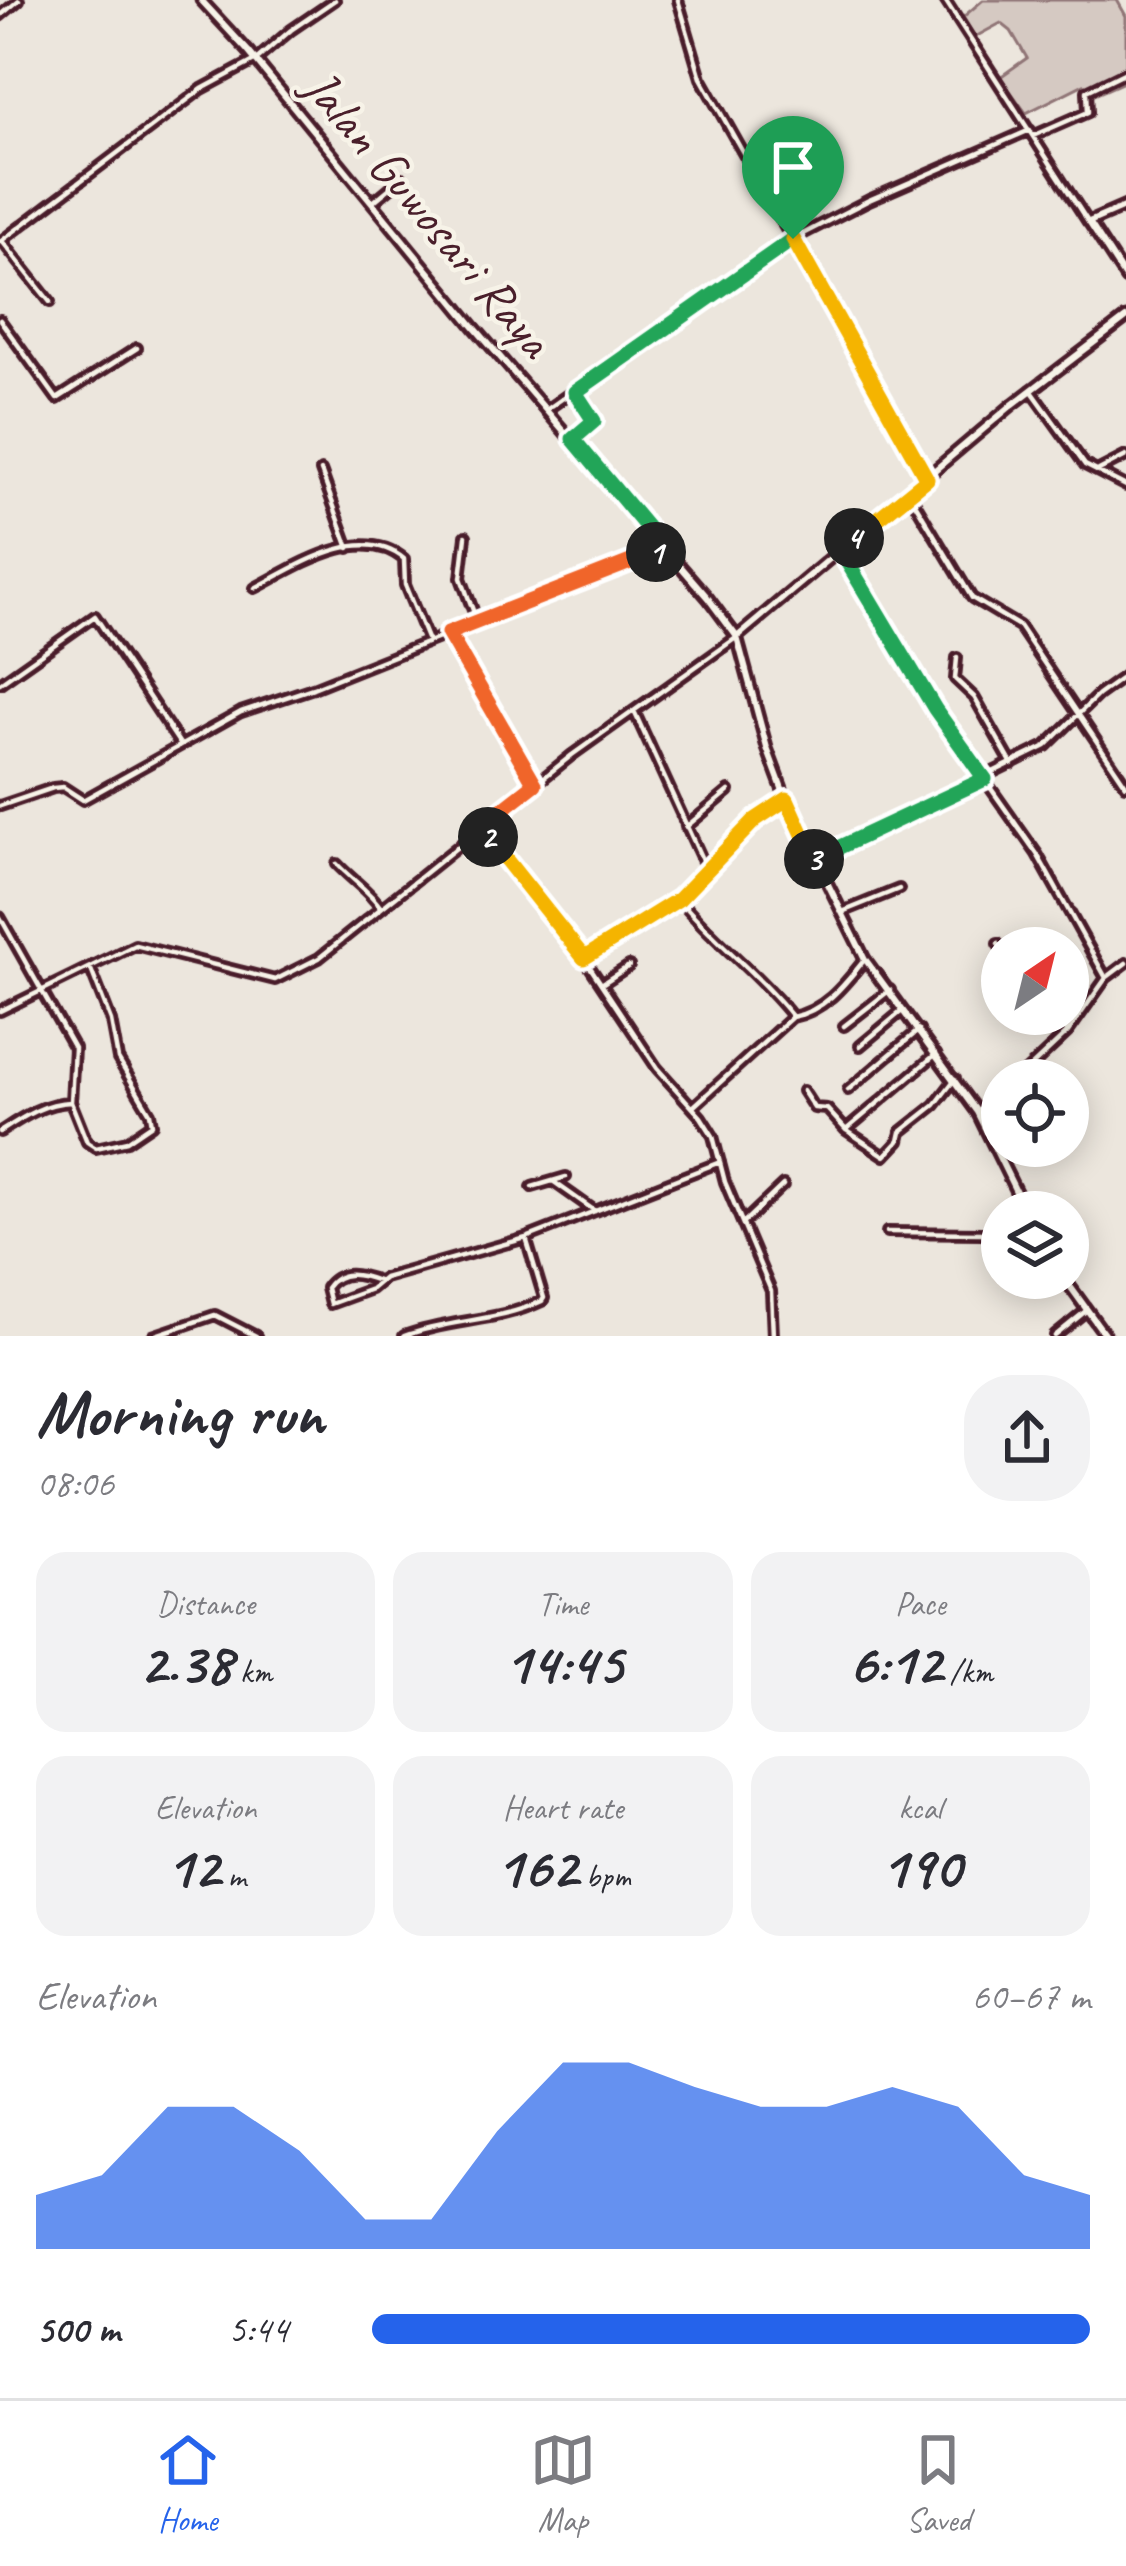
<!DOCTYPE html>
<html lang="en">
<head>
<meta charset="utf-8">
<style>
  body { margin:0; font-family:Caveat,sans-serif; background:#f2f2f3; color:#2b2b33; height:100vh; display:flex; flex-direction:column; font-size:45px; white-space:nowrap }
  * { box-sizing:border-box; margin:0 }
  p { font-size:39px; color:#7c7c81 }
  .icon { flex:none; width:66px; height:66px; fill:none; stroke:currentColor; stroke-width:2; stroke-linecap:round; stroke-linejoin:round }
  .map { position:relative; height:1336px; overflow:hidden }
  .sheet { display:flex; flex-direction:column; background:#fff; flex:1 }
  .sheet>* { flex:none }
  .needle { width:78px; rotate:35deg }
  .buttons { position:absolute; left:981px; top:927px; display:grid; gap:24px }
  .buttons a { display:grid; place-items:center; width:108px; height:108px; border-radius:50%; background:#fff; box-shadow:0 6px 30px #0003; font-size:60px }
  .pin { position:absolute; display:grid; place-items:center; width:102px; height:102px; color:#fff; margin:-123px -51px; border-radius:50% 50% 50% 0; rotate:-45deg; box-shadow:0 0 12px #0007 }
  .pin .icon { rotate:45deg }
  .km { position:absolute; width:60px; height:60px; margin:-30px; border-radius:50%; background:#222; color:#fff; font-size:33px; line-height:60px; text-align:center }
  .round { display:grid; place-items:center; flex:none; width:126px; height:126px; border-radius:48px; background:#f2f2f3 }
  .summary { display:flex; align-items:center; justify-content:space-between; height:204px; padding:0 36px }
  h1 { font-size:66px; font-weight:600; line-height:90px }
  .stats { display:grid; grid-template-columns:repeat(3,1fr); gap:18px; height:204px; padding:12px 36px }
  .stats div { display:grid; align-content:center; border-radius:30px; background:#f2f2f3; text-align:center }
  .stats b { font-size:60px; font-weight:600 }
  .stats small { font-size:33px; font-weight:400 }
  .stats p { font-size:33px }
  .chart { height:336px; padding:24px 36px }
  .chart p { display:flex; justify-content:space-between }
  .chart svg { width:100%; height:216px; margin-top:12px; fill:#2563eb; opacity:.7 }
  ul { padding:0 36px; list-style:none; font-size:39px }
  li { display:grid; grid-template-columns:192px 144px 1fr; align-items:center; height:90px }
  li i { height:30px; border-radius:15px; background:#2563eb }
  .tabs { display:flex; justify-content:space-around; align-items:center; height:168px; border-top:3px solid #e1e1e2; background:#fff; font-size:33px; color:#7c7c81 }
  .tabs a { display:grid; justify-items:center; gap:6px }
  .tabs .selected { color:#2563eb }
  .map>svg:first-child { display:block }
  .green { fill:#d5c9c2; stroke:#907476; stroke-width:3 }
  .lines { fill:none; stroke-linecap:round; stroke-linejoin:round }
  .minor-casing { stroke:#4a1f2b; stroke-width:14 }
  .tertiary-casing { stroke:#4a1f2b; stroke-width:15 }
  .minor { stroke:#f7f3e8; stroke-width:4.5 }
  .tertiary { stroke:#f7f3e8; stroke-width:6 }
  .split-1-casing { stroke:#fff; stroke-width:24 }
  .split-2-casing { stroke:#fff; stroke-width:24 }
  .split-3-casing { stroke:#fff; stroke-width:24 }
  .split-4-casing { stroke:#fff; stroke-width:24 }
  .split-5-casing { stroke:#fff; stroke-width:24 }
  .split-1 { stroke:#22a559; stroke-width:15 }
  .split-2 { stroke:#f0652b; stroke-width:15 }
  .split-3 { stroke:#f5b400; stroke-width:15 }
  .split-4 { stroke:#22a559; stroke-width:15 }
  .split-5 { stroke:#f5b400; stroke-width:15 }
  .labels { text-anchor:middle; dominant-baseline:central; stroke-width:9; stroke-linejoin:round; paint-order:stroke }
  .street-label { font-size:51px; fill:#4a1f2b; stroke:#f7f3e8 }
</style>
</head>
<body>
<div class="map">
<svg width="1126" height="1336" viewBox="0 0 1126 1336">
  <rect width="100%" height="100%" fill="#ece6dd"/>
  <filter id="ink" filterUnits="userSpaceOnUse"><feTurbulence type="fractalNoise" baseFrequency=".00833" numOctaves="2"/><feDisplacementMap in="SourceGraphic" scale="24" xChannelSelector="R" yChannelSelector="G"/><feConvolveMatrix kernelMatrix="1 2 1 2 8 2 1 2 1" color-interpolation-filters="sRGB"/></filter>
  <g filter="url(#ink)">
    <path class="green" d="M 983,0 L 1117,0 L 1126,16 L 1126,81 L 1092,96 L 1084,84 L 1026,113 L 1000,77 L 1027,58 L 1011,31 L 1001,23 L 975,37 L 963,17 Z"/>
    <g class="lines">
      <defs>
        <path id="minor" d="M 678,0 L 701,78 L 926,478
          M 945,0 L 1088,222
          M 0,16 L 19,0
          M 1033,136 L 1088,112 L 1087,91 L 1126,72
          M 373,202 L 402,178
          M 2,241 L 50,302
          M 0,242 L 202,89 L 256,60 L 291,30 L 335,0
          M 0,320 L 57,399 L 137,348
          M 1031,390 L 1085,465 L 1126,486
          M 546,410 L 785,243 L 869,200 L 1030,130
          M 573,439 L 594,419 L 576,392
          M 1099,470 L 1126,456
          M 321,471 L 349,548
          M 909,493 L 972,598 L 1019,626 L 1126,785
          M 466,536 L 461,578 L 477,621
          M 840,550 L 935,709 L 1037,854 L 1106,978 L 1068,1032 L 1017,1080
          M 255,588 C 296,567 360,523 404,559 L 405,585 L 428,641
          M 448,633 L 535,784
          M 957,658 L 955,679 L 974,697 L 1012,764
          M 0,683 L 95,616 L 180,744
          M 634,711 L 706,868
          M 0,806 L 53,788 L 63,787 L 83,800 L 241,712 L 313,688 L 664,548
          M 480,827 L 584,958 L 679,899 L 755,820 L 786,799
          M 686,827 L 729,791
          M 814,860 L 1046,746 L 1098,695 L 1126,675
          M 337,864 C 352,880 370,891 381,908
          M 679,899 C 713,941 758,973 791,1015
          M 842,912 L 899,889
          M 0,917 L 74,1048 L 71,1102
          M 998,944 L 1002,949
          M 584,958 L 657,1068 L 701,1117 L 713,1136 L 725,1182 L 771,1291 L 773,1336
          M 1106,978 L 1126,963
          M 603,983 L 629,966
          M 0,1011 L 135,945 L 275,980 L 319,958 L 572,755 L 736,638
          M 1054,1014 L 1068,1032
          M 844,1026 L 890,990
          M 860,1046 L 902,1011
          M 848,1090 L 919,1030
          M 803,1091 L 814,1108 L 827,1109 L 846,1130 L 936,1054
          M 694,1106 L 792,1017 C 825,1011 845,984 865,959
          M 977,1112 L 1002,1092
          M 846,1130 L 885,1156 L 899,1141 L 901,1132 L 935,1105 L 955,1079
          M 0,1132 C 23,1117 43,1103 71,1102 L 87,1142 L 96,1148 L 127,1141 L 152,1124 L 150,1113 L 118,1059 L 111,1021 L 90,967
          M 554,1182 L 595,1211
          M 532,1187 L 566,1177
          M 743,1223 L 783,1185
          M 887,1232 L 982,1233 L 1002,1248
          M 378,1281 C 359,1274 339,1269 326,1288 L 330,1304 L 371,1289 L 384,1278 L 526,1238 L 720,1162
          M 153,1336 L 215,1315 L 256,1336
          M 404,1336 C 450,1319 497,1322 542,1301 L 544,1298 L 526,1238
          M 1055,1336 L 1087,1310"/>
        <path id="tertiary" d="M 201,0 L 248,51 L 475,328 L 708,598 L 737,637 L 767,748 L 786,799 L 865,959 L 977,1112 L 1026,1212
          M 1126,206 L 1089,222 L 1126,279
          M 737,637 L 1012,405 L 1126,318
          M 1064,1278 L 1106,1336"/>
      </defs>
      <use href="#minor" class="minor-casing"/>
      <use href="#tertiary" class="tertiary-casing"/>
      <use href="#minor" class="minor"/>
      <use href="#tertiary" class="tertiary"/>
    </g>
  </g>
  <g class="lines" filter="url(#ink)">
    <defs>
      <path id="split-1" d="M 656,552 L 664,548 L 573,439 L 594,421 L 575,392 L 793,239"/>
      <path id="split-2" d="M 488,837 L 480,827 L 535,784 L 448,633 L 656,552"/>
      <path id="split-3" d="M 488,837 L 584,958 L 679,899 L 755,820 L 787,799 L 814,859"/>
      <path id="split-4" d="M 814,859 L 985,779 L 935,709 L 840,550 L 854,538"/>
      <path id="split-5" d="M 793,239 L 927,479 L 854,538"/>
    </defs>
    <use href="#split-1" class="split-1-casing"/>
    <use href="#split-2" class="split-2-casing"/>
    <use href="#split-3" class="split-3-casing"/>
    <use href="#split-4" class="split-4-casing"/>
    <use href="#split-5" class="split-5-casing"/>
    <use href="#split-1" class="split-1"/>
    <use href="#split-2" class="split-2"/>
    <use href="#split-3" class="split-3"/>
    <use href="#split-4" class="split-4"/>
    <use href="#split-5" class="split-5"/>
  </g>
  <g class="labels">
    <g class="street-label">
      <text transform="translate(428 213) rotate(50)">Jalan Guwosari Raya</text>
    </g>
  </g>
</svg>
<div class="buttons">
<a><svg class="needle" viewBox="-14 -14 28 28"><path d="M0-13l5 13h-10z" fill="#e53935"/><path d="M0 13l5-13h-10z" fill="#7c7c81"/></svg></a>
<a><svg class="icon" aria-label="locate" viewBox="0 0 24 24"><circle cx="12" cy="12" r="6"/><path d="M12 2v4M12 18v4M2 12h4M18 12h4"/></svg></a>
<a><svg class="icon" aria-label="layers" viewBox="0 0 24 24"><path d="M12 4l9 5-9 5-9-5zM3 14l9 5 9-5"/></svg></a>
</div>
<div class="pin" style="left:793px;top:239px;background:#1e9e55"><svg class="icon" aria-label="arrive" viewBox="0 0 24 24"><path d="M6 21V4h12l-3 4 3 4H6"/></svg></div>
<b class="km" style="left:656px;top:552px">1</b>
<b class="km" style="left:488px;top:837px">2</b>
<b class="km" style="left:814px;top:859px">3</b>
<b class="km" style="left:854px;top:538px">4</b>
</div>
<section class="sheet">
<div class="summary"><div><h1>Morning run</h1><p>08:06</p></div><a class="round"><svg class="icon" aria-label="share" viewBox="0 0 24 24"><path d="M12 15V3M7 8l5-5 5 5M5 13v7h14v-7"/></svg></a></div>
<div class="stats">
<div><p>Distance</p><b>2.38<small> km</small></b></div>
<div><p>Time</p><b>14:45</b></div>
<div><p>Pace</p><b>6:12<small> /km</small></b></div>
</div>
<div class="stats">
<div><p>Elevation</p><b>12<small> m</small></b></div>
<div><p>Heart rate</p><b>162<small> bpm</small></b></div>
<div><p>kcal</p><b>190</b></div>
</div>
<div class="chart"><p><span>Elevation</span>60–67 m</p>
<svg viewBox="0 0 160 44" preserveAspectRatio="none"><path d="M0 44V33L10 29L20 15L30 15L40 24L50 38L60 38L70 20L80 6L90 6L100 11L110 15L120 15L130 11L140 15L150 29L160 33V44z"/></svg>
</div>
<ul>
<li><b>500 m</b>5:44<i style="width:100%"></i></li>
</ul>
</section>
<nav class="tabs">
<a class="selected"><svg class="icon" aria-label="home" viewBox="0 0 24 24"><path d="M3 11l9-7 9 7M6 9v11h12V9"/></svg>Home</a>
<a><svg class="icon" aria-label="map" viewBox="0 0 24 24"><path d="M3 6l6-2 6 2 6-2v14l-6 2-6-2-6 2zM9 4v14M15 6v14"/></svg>Map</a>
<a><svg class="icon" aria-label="saved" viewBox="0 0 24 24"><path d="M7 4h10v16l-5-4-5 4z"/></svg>Saved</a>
</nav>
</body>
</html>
